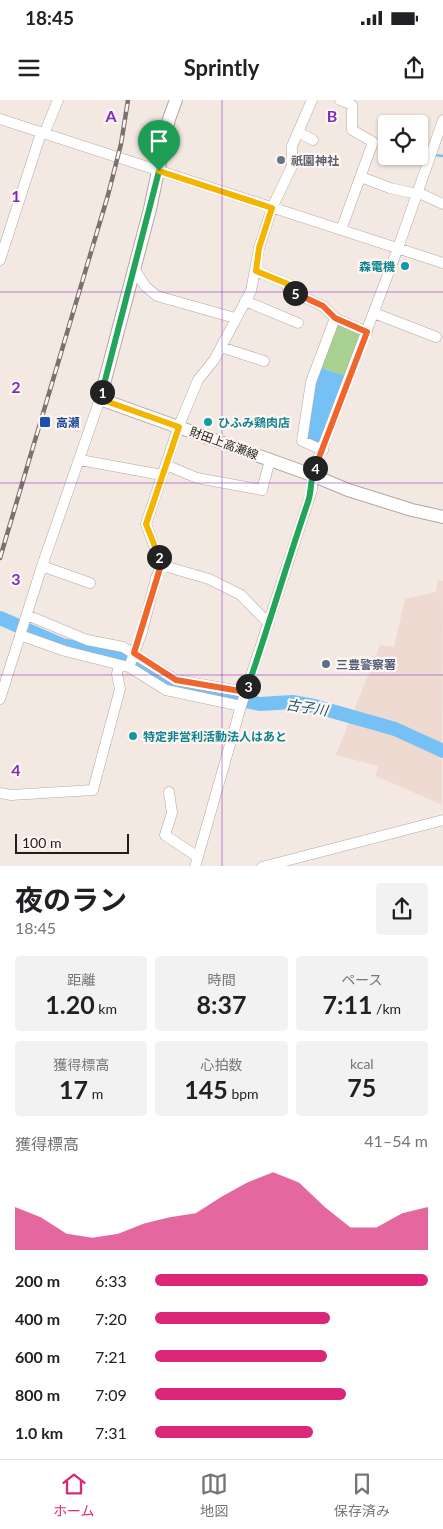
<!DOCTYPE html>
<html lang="ja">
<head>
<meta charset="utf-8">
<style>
  body { margin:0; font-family:Lato,"Noto Sans JP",sans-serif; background:#f2f2f2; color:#202124; height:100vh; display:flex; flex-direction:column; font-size:19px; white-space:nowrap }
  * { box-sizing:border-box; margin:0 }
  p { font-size:16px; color:#757577 }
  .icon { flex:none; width:28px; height:28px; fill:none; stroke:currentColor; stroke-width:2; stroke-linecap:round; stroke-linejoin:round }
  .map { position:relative; height:766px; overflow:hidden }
  .drawer { display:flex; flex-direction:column; background:#fff; flex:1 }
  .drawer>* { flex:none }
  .controls { position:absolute; left:378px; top:15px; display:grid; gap:10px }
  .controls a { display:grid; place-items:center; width:50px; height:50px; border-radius:5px; background:#fff; box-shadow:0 1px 4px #0004; font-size:25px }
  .scale { position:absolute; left:15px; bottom:12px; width:114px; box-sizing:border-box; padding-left:5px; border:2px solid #211d1b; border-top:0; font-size:14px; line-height:18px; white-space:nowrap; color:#211d1b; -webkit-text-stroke:4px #fef6f2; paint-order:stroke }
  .pin { position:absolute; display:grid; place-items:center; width:42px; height:42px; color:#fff; margin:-51px -21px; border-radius:50% 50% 50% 0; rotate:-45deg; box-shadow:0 0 5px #0007 }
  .pin .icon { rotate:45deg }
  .km { position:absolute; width:25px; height:25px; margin:-12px; border-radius:50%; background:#222; color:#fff; font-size:14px; line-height:25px; text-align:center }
  .round { display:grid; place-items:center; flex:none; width:52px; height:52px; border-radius:5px; background:#f2f2f2 }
  .headline { display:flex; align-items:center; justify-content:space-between; height:85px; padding:0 15px }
  h1 { font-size:28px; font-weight:700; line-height:38px }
  .figures { display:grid; grid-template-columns:repeat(3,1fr); gap:8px; height:85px; padding:5px 15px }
  .figures div { display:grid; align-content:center; border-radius:5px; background:#f2f2f2; text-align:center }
  .figures b { font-size:25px; font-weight:700 }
  .figures small { font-size:14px; font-weight:400 }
  .figures p { font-size:14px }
  .chart { height:140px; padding:10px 15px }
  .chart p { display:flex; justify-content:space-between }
  .chart svg { width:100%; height:90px; margin-top:5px; fill:#db2777; opacity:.7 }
  ul { padding:0 15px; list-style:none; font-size:16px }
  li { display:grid; grid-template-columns:80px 60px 1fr; align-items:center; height:38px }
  li i { height:12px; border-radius:6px; background:#db2777 }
  .status { display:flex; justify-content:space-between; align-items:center; height:35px; padding:0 25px; background:#fff; direction:ltr }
  .status svg { height:14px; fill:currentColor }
  header { display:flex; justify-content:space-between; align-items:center; height:65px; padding:0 15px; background:#fff; font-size:22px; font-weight:700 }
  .menu { display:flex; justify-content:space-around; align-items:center; height:70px; border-top:1px solid #e0e0e0; background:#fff; font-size:14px; color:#757577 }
  .menu a { display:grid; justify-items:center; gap:2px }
  .menu .current { color:#db2777 }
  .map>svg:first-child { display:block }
  .built { fill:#eedad1 }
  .green { fill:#a8d091 }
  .water { fill:#75c1f6 }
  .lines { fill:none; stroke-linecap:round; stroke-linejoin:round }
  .stream { stroke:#75c1f6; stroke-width:2.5 }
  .river { stroke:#75c1f6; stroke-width:14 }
  .minor-casing { stroke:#b2a7a1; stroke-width:11 }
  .major-casing { stroke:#b2a7a1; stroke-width:14 }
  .minor { stroke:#fff; stroke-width:10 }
  .major { stroke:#fff; stroke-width:12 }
  .rail-casing { stroke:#7a726f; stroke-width:4.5 }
  .rail { stroke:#fef6f2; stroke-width:2.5; stroke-dasharray:8; stroke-linecap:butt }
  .split-1-casing { stroke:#fff; stroke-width:10 }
  .split-2-casing { stroke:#fff; stroke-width:10 }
  .split-3-casing { stroke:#fff; stroke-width:10 }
  .split-4-casing { stroke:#fff; stroke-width:10 }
  .split-5-casing { stroke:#fff; stroke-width:10 }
  .split-6-casing { stroke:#fff; stroke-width:10 }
  .split-1 { stroke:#22a559; stroke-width:6 }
  .split-2 { stroke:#f5b400; stroke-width:6 }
  .split-3 { stroke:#f0652b; stroke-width:6 }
  .split-4 { stroke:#22a559; stroke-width:6 }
  .split-5 { stroke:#f0652b; stroke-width:6 }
  .split-6 { stroke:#f5b400; stroke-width:6 }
  .grid { fill:none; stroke:#7b2cbf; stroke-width:1; stroke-opacity:0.55 }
  .worship-dot { fill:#6b7280; stroke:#fef6f2; stroke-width:2 }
  .culture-dot { fill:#0f9aa8; stroke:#fef6f2; stroke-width:2 }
  .transit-dot { fill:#1a4fb4; stroke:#fef6f2; stroke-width:2 }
  .service-dot { fill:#5c6f8a; stroke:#fef6f2; stroke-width:2 }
  .labels { text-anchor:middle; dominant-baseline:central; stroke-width:4.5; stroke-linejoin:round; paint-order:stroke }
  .worship-label { font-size:12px; font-weight:bold; fill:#5b616d; stroke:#fef6f2; text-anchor:start }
  .culture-label { font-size:12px; font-weight:bold; fill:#0d838f; stroke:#fef6f2; text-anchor:start }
  .transit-label { font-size:12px; font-weight:bold; fill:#164399; stroke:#fef6f2; text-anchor:start }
  .street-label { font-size:12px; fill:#211d1b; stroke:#fef6f2 }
  .service-label { font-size:12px; font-weight:bold; fill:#4e5e75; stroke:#fef6f2; text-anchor:start }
  .water-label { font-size:14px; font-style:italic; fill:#1a5276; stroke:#fef6f2 }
  .grid-label { font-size:16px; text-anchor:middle; font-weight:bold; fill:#7b2cbf; stroke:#fef6f2; stroke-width:4.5; stroke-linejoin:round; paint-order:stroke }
</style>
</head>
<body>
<div class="status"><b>18:45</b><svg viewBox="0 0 49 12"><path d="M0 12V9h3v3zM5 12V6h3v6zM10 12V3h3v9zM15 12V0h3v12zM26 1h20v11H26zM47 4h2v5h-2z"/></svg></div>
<header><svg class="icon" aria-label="menu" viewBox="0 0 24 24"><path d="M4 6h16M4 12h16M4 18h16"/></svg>Sprintly<svg class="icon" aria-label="share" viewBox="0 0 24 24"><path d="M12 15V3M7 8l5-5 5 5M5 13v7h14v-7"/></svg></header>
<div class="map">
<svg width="443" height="767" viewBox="0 0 443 767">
  <rect width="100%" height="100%" fill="#f4e8e2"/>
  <path class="built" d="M 438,480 L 443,481 L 442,705 L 376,676 L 378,666 L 336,655 L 380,545 L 394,547 L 405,499 L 436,492 Z"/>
  <path class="green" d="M 335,222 L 362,233 L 346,276 L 319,267 Z"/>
  <path class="water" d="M 319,267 L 346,276 L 320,346 L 304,339 Z"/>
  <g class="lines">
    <path class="stream" d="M 435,55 L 443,56"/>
    <path class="river" d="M 0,518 L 62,545 L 119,556 L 140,565 L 164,581 L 186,589 L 260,604 L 292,602 L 314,606 L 395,629 L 443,651"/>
    <defs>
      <path id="minor" d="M 340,0 L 352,5 L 352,30 L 373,42 L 341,130
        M 0,19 L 443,163
        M 298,32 L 313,40
        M 44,34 L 58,0
        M 361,77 L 390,88 L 417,94
        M 417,92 L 443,104
        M 0,160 L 41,33
        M 135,170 L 145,186 L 157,196 L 235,218
        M 256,171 L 288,184 L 288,190 L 323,206 L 335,218 L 367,232
        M 245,201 L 298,223
        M 374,213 L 436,237
        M 221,247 L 264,261
        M 323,350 L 302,341 L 311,282 L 335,218
        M 80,360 L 162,375
        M 166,365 L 197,378 L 262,390 L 270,360
        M 161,465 L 209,479 L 241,495 L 269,524
        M 42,466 L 90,483
        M 27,515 L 87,540 L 123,547 L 176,580 L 246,592
        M 20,535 L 65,551 L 129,567 L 166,590 L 241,606
        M 129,567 L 142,532 L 156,478 L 161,465 L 146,424 L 178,328 L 198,280 L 214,260 L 251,191 L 259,148 L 272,108 L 292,66 L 292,46 L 312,0
        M 0,599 L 42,466 L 100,299
        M 169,692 L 172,713 L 165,735 L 198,757
        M 0,693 L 11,695 L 93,690 L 120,589 L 117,574 L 119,565
        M 195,767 L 241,606 L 312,390 L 312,375 L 398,148 L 443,20
        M 262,767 L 443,720"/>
      <path id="major" d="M 176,0 L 169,19 L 150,109 L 100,299 L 312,375 L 348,390 L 412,410 L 443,417"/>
    </defs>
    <use href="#minor" class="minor-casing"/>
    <use href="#major" class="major-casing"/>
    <use href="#minor" class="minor"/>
    <use href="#major" class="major"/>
    <defs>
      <path id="rail" d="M 0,458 L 108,95 L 121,44 L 128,0"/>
    </defs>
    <use href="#rail" class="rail-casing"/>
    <use href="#rail" class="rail"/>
  </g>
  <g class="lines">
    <defs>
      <path id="split-1" d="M 102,292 L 159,71"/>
      <path id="split-2" d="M 102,292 L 100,299 L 179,327 L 146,424 L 159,457"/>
      <path id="split-3" d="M 159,457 L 161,465 L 134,553 L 176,580 L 246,592 L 248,586"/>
      <path id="split-4" d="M 248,586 C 269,525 287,463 308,402 C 312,390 310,379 315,368"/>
      <path id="split-5" d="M 295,193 L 323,206 L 335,218 L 367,232 L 315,368"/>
      <path id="split-6" d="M 159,71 L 272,108 L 259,148 L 256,171 L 288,184 L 288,190 L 295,193"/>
    </defs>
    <use href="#split-1" class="split-1-casing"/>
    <use href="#split-2" class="split-2-casing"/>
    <use href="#split-3" class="split-3-casing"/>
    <use href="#split-4" class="split-4-casing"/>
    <use href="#split-5" class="split-5-casing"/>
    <use href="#split-6" class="split-6-casing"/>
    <use href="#split-1" class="split-1"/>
    <use href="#split-2" class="split-2"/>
    <use href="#split-3" class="split-3"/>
    <use href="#split-4" class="split-4"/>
    <use href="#split-5" class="split-5"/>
    <use href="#split-6" class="split-6"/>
  </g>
  <path class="grid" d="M 222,0 L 222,767M 0,192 L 443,192M 0,383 L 443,383M 0,575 L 443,575"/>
  <circle class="worship-dot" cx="281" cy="60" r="5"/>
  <g class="culture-dot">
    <circle cx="405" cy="166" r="5"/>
    <circle cx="208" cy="322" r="5"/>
    <circle cx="133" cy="636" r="5"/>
  </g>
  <rect class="transit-dot" x="39" y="316" width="12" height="12" rx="2.5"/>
  <circle class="service-dot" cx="326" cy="564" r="5"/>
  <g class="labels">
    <g class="worship-label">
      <text x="291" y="60">祇園神社</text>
    </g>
    <g class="culture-label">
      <text x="395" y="166" text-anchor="end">森電機</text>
      <text x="218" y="322">ひふみ鶏肉店</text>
      <text x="143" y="636">特定非営利活動法人はあと</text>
    </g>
    <g class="transit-label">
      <text x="56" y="322">高瀬</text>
    </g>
    <g class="street-label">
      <text transform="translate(224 343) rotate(20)">財田上高瀬線</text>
    </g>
    <g class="service-label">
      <text x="336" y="564">三豊警察署</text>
    </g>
    <g class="water-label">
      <text transform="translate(307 607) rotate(9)">古子川</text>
    </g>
  </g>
  <g class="grid-label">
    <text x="111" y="22">A</text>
    <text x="332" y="22">B</text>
    <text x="16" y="102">1</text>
    <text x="16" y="293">2</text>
    <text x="16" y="485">3</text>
    <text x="16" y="676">4</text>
  </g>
</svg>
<div class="controls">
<a><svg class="icon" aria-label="locate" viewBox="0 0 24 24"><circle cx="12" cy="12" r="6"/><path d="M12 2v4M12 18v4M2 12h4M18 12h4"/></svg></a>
</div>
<div class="scale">100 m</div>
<div class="pin" style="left:159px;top:71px;background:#1e9e55"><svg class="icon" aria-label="arrive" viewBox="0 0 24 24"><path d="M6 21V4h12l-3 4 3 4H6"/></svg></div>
<b class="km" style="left:102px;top:292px">1</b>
<b class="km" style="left:159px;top:457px">2</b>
<b class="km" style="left:248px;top:586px">3</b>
<b class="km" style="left:315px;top:368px">4</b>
<b class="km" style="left:295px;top:193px">5</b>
</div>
<section class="drawer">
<div class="headline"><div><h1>夜のラン</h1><p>18:45</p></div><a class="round"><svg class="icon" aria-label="share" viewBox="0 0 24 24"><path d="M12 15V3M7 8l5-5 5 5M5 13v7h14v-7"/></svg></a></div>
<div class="figures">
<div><p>距離</p><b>1.20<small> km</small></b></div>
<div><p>時間</p><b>8:37</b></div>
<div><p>ペース</p><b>7:11<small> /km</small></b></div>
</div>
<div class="figures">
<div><p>獲得標高</p><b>17<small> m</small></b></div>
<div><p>心拍数</p><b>145<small> bpm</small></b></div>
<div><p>kcal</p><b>75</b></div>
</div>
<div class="chart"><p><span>獲得標高</span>41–54 m</p>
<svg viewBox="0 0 160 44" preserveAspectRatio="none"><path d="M0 44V23L10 28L20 36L30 38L40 36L50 31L60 28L70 26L80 18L90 11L100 6L110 11L120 23L130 33L140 33L150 26L160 23V44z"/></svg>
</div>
<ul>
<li><b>200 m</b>6:33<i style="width:100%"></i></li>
<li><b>400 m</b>7:20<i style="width:64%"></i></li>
<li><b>600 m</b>7:21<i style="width:63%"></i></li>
<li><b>800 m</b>7:09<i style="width:70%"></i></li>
<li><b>1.0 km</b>7:31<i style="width:58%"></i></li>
</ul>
</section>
<nav class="menu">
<a class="current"><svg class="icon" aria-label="home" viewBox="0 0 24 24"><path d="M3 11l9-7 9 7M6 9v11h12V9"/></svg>ホーム</a>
<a><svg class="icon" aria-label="map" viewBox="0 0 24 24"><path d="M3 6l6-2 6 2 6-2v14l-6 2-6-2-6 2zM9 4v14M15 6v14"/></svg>地図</a>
<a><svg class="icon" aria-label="saved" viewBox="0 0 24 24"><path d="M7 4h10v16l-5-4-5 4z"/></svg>保存済み</a>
</nav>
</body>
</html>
